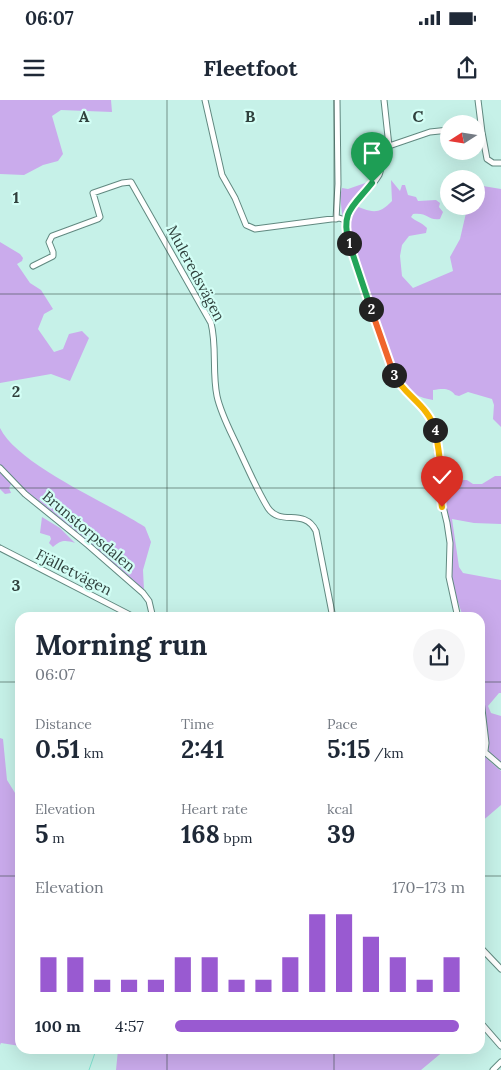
<!DOCTYPE html>
<html lang="en">
<head>
<meta charset="utf-8">
<style>
  body { margin:0; font-family:Lora,serif; background:#f6f6f7; color:#1f2937; height:100vh; display:flex; flex-direction:column; font-size:19px; white-space:nowrap }
  * { box-sizing:border-box; margin:0 }
  p { font-size:16px; color:#747a83 }
  .icon { flex:none; width:28px; height:28px; fill:none; stroke:currentColor; stroke-width:2; stroke-linecap:round; stroke-linejoin:round }
  .map { position:relative; flex:1; overflow:hidden }
  .panel { position:absolute; left:15px; top:512px; width:470px; height:442px; display:flex; flex-direction:column; background:#fff; border-radius:15px; box-shadow:0 5px 20px #0002 }
  .panel>* { flex:none }
  .needle { width:32px; rotate:258deg }
  .fabs { position:absolute; left:440px; top:15px; display:grid; gap:10px }
  .fabs a { display:grid; place-items:center; width:45px; height:45px; border-radius:50%; background:#fff; box-shadow:0 5px 20px #0002; font-size:25px }
  .pin { position:absolute; display:grid; place-items:center; width:42px; height:42px; color:#fff; margin:-51px -21px; border-radius:50% 50% 50% 0; rotate:-45deg; box-shadow:0 0 5px #0007 }
  .pin .icon { rotate:45deg }
  .km { position:absolute; width:25px; height:25px; margin:-12px; border-radius:50%; background:#222; color:#fff; font-size:14px; line-height:25px; text-align:center }
  .round { display:grid; place-items:center; flex:none; width:52px; height:52px; border-radius:26px; background:#f6f6f7 }
  .summary { display:flex; align-items:center; justify-content:space-between; height:85px; padding:0 20px }
  h1 { font-size:28px; font-weight:700; line-height:38px }
  .stats { display:grid; grid-template-columns:repeat(3,1fr); gap:8px; height:85px; padding:5px 20px }
  .stats div { display:grid; align-content:center }
  .stats b { font-size:25px; font-weight:700 }
  .stats small { font-size:14px; font-weight:400 }
  .stats p { font-size:14px }
  .chart { height:140px; padding:10px 20px }
  .chart p { display:flex; justify-content:space-between }
  .chart svg { width:100%; height:90px; margin-top:5px; stroke:#995ad1; stroke-width:6 }
  ul { padding:0 20px; list-style:none; font-size:16px }
  li { display:grid; grid-template-columns:80px 60px 1fr; align-items:center; height:38px }
  li i { height:12px; border-radius:6px; background:#995ad1 }
  .status { display:flex; justify-content:space-between; align-items:center; height:35px; padding:0 25px; background:#fff; direction:ltr }
  .status svg { height:14px; fill:currentColor }
  header { display:flex; justify-content:space-between; align-items:center; height:65px; padding:0 20px; background:#fff; font-size:22px; font-weight:700 }
  .map>svg:first-child { display:block }
  .green { fill:#caabec }
  .lines { fill:none; stroke-linecap:round; stroke-linejoin:round }
  .stream { stroke:#80e3d1; stroke-width:1 }
  .street-casing { stroke:#618980; stroke-width:7 }
  .street { stroke:#fff; stroke-width:5 }
  .split-1-casing { stroke:#fff; stroke-width:10 }
  .split-2-casing { stroke:#fff; stroke-width:10 }
  .split-3-casing { stroke:#fff; stroke-width:10 }
  .split-4-casing { stroke:#fff; stroke-width:10 }
  .split-5-casing { stroke:#fff; stroke-width:10 }
  .split-1 { stroke:#22a559; stroke-width:6 }
  .split-2 { stroke:#22a559; stroke-width:6 }
  .split-3 { stroke:#f0652b; stroke-width:6 }
  .split-4 { stroke:#f5b400; stroke-width:6 }
  .split-5 { stroke:#f5b400; stroke-width:6 }
  .grid { fill:none; stroke:#30413d; stroke-width:1; stroke-opacity:0.55 }
  .labels { text-anchor:middle; dominant-baseline:central; stroke-width:4.5; stroke-linejoin:round; paint-order:stroke }
  .street-label { font-size:15px; fill:#30413d; stroke:#d3fef5 }
  .grid-label { font-size:16px; text-anchor:middle; font-weight:bold; fill:#30413d; stroke:#d3fef5; stroke-width:4.5; stroke-linejoin:round; paint-order:stroke }
</style>
</head>
<body>
<div class="status"><b>06:07</b><svg viewBox="0 0 49 12"><path d="M0 12V9h3v3zM5 12V6h3v6zM10 12V3h3v9zM15 12V0h3v12zM26 1h20v11H26zM47 4h2v5h-2z"/></svg></div>
<header><svg class="icon" aria-label="menu" viewBox="0 0 24 24"><path d="M4 6h16M4 12h16M4 18h16"/></svg>Fleetfoot<svg class="icon" aria-label="share" viewBox="0 0 24 24"><path d="M12 15V3M7 8l5-5 5 5M5 13v7h14v-7"/></svg></header>
<div class="map">
<svg width="501" height="970" viewBox="0 0 501 970">
  <rect width="100%" height="100%" fill="#c6f1e8"/>
  <path class="green" d="M 0,0 L 111,0 L 112,12 L 61,10 L 52,16 L 63,54 L 58,61 L 43,65 L 24,75 L 0,74 Z
    M 391,80 L 400,91 L 402,85 L 405,85 L 408,95 L 416,97 L 418,101 L 436,100 L 440,103 L 439,107 L 443,112 L 440,119 C 428,121 428,112 413,114 L 411,117 C 416,122 420,121 427,128 L 426,133 L 409,136 L 402,145 L 400,156 L 402,176 L 413,188 L 453,171 L 450,157 L 460,139 L 466,113 L 462,106 L 476,106 L 476,88 L 483,86 L 501,89 L 501,327 L 493,319 L 494,305 L 492,299 L 468,292 L 459,296 L 455,295 C 449,287 442,289 433,290 L 433,300 C 407,296 396,281 390,256 L 342,113 L 340,96 L 342,88 L 348,89 L 371,81 L 351,104 C 370,111 377,117 392,101 Z
    M 0,142 L 20,154 L 23,158 L 22,161 L 17,164 L 30,183 L 41,190 L 53,209 L 44,214 L 38,229 L 54,252 L 63,249 L 69,234 L 82,231 L 89,238 L 70,281 L 51,274 L 0,283 Z
    M 0,328 C 18,365 108,403 145,427 L 151,442 L 143,470 L 144,490 L 13,381 L 9,388 L 11,393 L 5,394 L 0,389 Z
    M 495,376 L 501,376 L 501,424 L 474,423 L 452,419 L 459,467 L 463,473 L 501,480 L 501,593 L 499,593 L 488,606 L 491,613 L 501,616 L 501,663 L 489,652 L 488,645 L 480,582 L 480,518 L 463,517 L 453,487 L 451,470 L 452,442 L 449,418 L 443,397 L 445,387 L 460,385 L 463,380 L 467,380 L 473,384 L 482,384 Z
    M 42,417 L 60,428 L 75,443 C 65,440 61,440 53,447 L 49,443 L 51,439 L 50,436 L 40,433 Z
    M 0,638 L 3,639 L 7,680 L 20,701 L 20,946 L 1,943 L 0,945 Z
    M 485,657 L 501,671 L 501,705 L 480,723 L 480,673 Z
    M 118,950 L 445,950 L 421,970 L 116,970 Z"/>
  <g class="lines">
    <path class="stream" d="M 89,970 L 96,950"/>
    <defs>
      <path id="street" d="M 205,0 L 222,75 L 235,98 L 246,125 L 255,129 L 339,118 L 345,120
        M 384,0 L 389,46 C 381,52 383,66 379,75 C 365,99 343,102 347,135 L 394,276 L 402,287 L 424,308 L 434,328 L 440,369 L 441,398 L 447,423 L 450,443 L 449,477 L 458,518
        M 478,0 L 482,32
        M 476,32 L 482,32 L 487,59 L 493,63 L 501,63
        M 389,46 L 430,32 L 449,30
        M 336,119 L 338,84 L 337,0
        M 33,166 L 53,156 L 53,152 L 49,142 L 52,136 L 98,119 L 100,117 L 93,93 L 122,83 L 131,82 L 211,223 C 217,246 212,272 217,296 C 221,315 232,334 240,352 C 249,371 257,390 268,408 C 281,427 304,407 316,431 L 333,518
        M 0,368 L 25,394 L 88,445 L 143,493 L 149,501 L 153,518
        M 0,448 L 136,518
        M 480,592 L 486,643 L 485,651
        M 480,648 L 501,666
        M 480,795 L 481,793
        M 480,847 L 501,869
        M 480,922 L 501,946
        M 493,970 L 501,962"/>
    </defs>
    <use href="#street" class="street-casing"/>
    <use href="#street" class="street"/>
  </g>
  <g class="lines">
    <defs>
      <path id="split-1" d="M 349,143 C 340,111 354,106 372,83"/>
      <path id="split-2" d="M 349,143 L 371,209"/>
      <path id="split-3" d="M 371,209 L 394,275"/>
      <path id="split-4" d="M 394,275 C 404,295 429,306 435,330"/>
      <path id="split-5" d="M 435,330 C 438,344 440,359 441,374 C 442,385 440,396 442,407"/>
    </defs>
    <use href="#split-1" class="split-1-casing"/>
    <use href="#split-2" class="split-2-casing"/>
    <use href="#split-3" class="split-3-casing"/>
    <use href="#split-4" class="split-4-casing"/>
    <use href="#split-5" class="split-5-casing"/>
    <use href="#split-1" class="split-1"/>
    <use href="#split-2" class="split-2"/>
    <use href="#split-3" class="split-3"/>
    <use href="#split-4" class="split-4"/>
    <use href="#split-5" class="split-5"/>
  </g>
  <path class="grid" d="M 167,0 L 167,518M 334,0 L 334,518M 0,194 L 501,194M 0,388 L 501,388M 0,582 L 20,582M 480,582 L 501,582M 0,776 L 20,776M 480,776 L 501,776M 167,950 L 167,970M 334,950 L 334,970"/>
  <g class="labels">
    <g class="street-label">
      <text transform="translate(196 173) rotate(62)">Muleredsvägen</text>
      <text transform="translate(89 431) rotate(40)">Brunstorpsdalen</text>
      <text transform="translate(74 472) rotate(27)">Fjälletvägen</text>
    </g>
  </g>
  <g class="grid-label">
    <text x="84" y="22">A</text>
    <text x="250" y="22">B</text>
    <text x="418" y="22">C</text>
    <text x="16" y="103">1</text>
    <text x="16" y="297">2</text>
    <text x="16" y="491">3</text>
  </g>
</svg>
<div class="fabs">
<a><svg class="needle" viewBox="-14 -14 28 28"><path d="M0-13l5 13h-10z" fill="#e53935"/><path d="M0 13l5-13h-10z" fill="#747a83"/></svg></a>
<a><svg class="icon" aria-label="layers" viewBox="0 0 24 24"><path d="M12 4l9 5-9 5-9-5zM3 14l9 5 9-5"/></svg></a>
</div>
<div class="pin" style="left:372px;top:83px;background:#1e9e55"><svg class="icon" aria-label="arrive" viewBox="0 0 24 24"><path d="M6 21V4h12l-3 4 3 4H6"/></svg></div>
<div class="pin" style="left:442px;top:407px;background:#d93025"><svg class="icon" aria-label="check" viewBox="0 0 24 24"><path d="M5 12l5 5 9-10"/></svg></div>
<b class="km" style="left:349px;top:143px">1</b>
<b class="km" style="left:371px;top:209px">2</b>
<b class="km" style="left:394px;top:275px">3</b>
<b class="km" style="left:435px;top:330px">4</b>
<section class="panel">
<div class="summary"><div><h1>Morning run</h1><p>06:07</p></div><a class="round"><svg class="icon" aria-label="share" viewBox="0 0 24 24"><path d="M12 15V3M7 8l5-5 5 5M5 13v7h14v-7"/></svg></a></div>
<div class="stats">
<div><p>Distance</p><b>0.51<small> km</small></b></div>
<div><p>Time</p><b>2:41</b></div>
<div><p>Pace</p><b>5:15<small> /km</small></b></div>
</div>
<div class="stats">
<div><p>Elevation</p><b>5<small> m</small></b></div>
<div><p>Heart rate</p><b>168<small> bpm</small></b></div>
<div><p>kcal</p><b>39</b></div>
</div>
<div class="chart"><p><span>Elevation</span>170–173 m</p>
<svg viewBox="0 0 160 44" preserveAspectRatio="none"><path d="M5 44V27M15 44V27M25 44V38M35 44V38M45 44V38M55 44V27M65 44V27M75 44V38M85 44V38M95 44V27M105 44V6M115 44V6M125 44V17M135 44V27M145 44V38M155 44V27"/></svg>
</div>
<ul>
<li><b>100 m</b>4:57<i style="width:98%"></i></li>
</ul>
</section>
</div>
</body>
</html>
